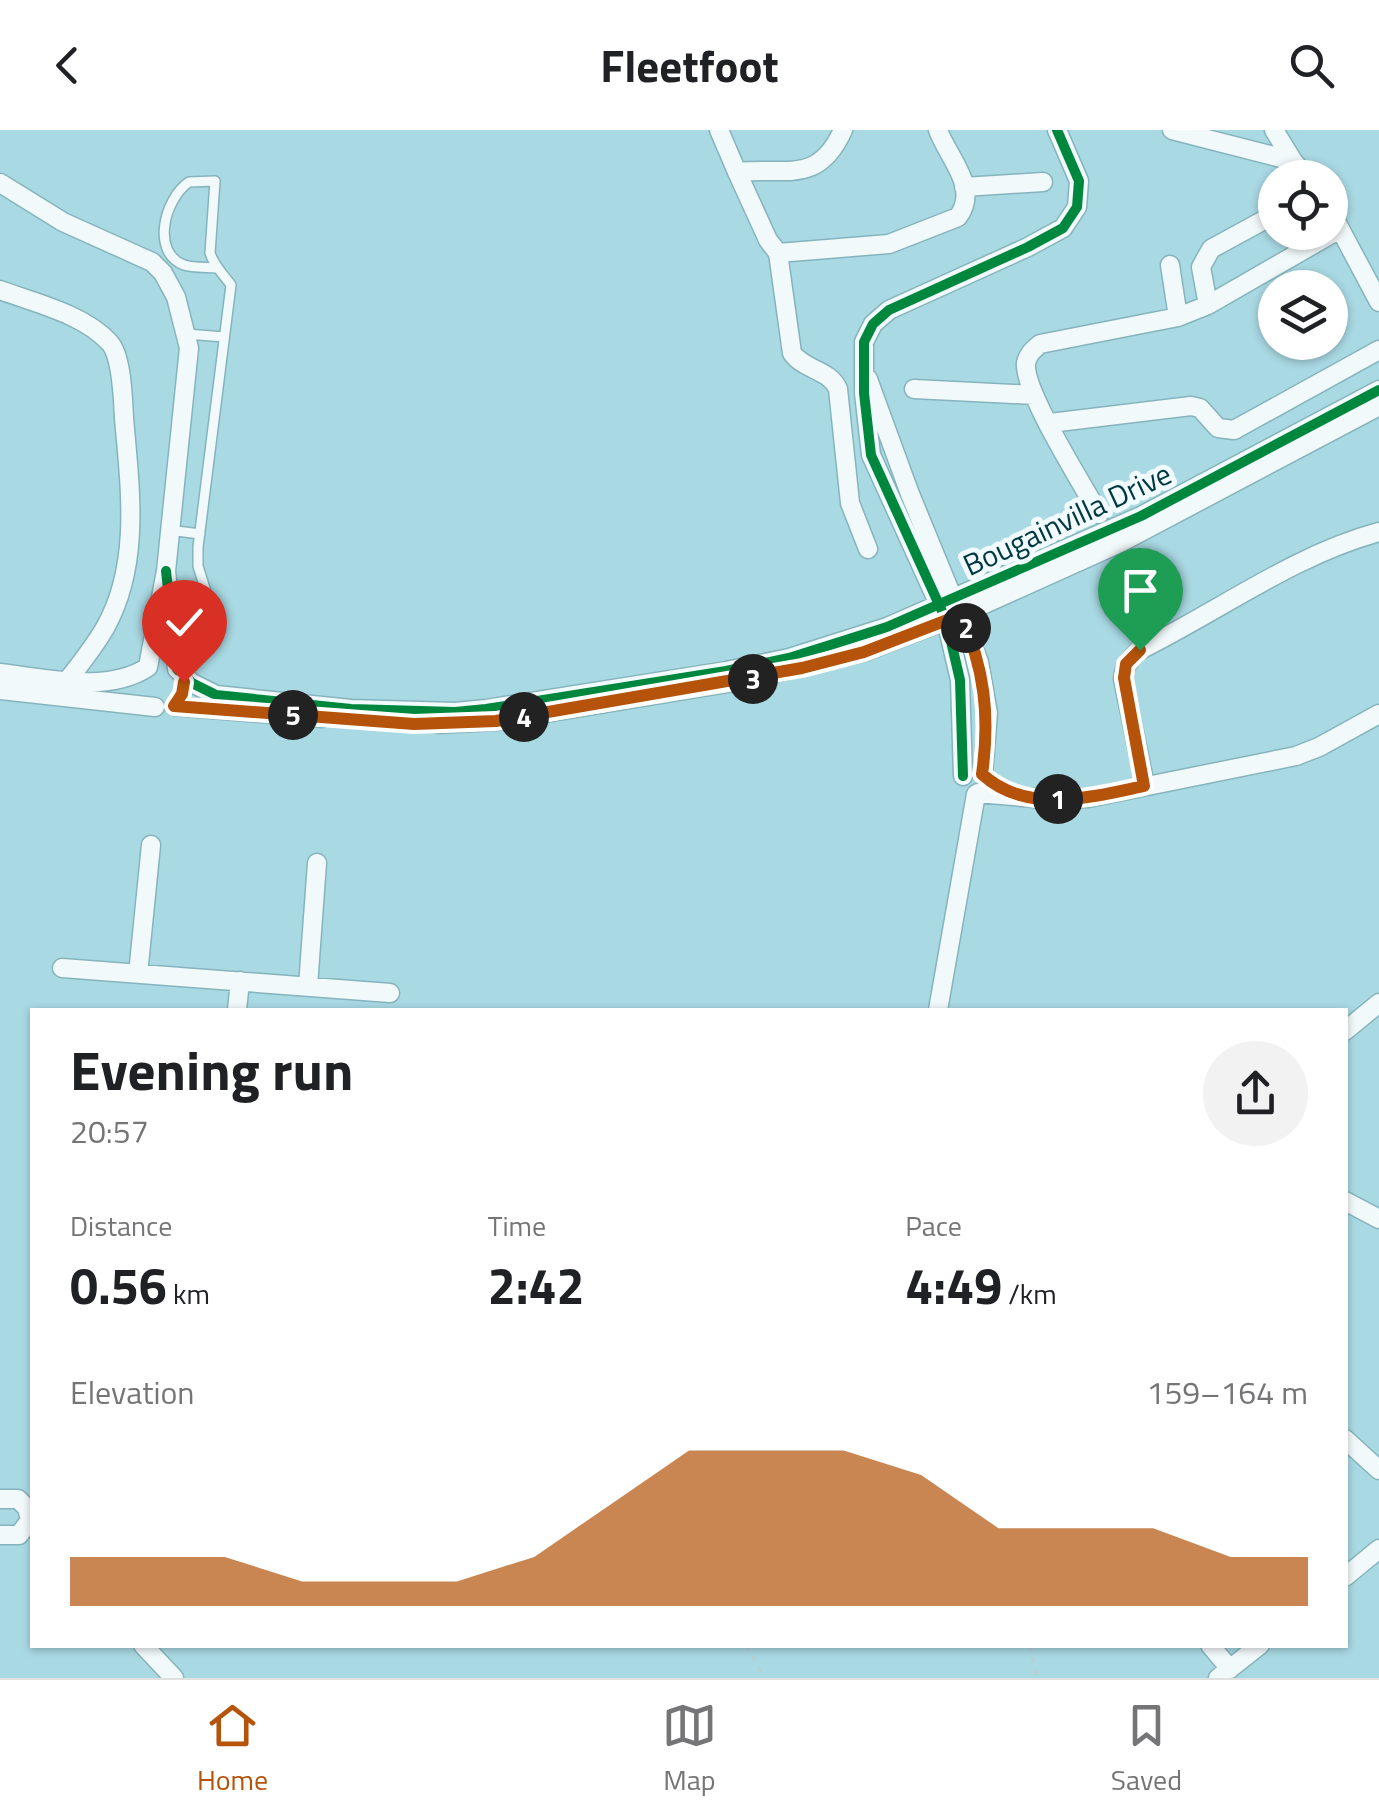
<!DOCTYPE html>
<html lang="en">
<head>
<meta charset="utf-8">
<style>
  body { margin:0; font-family:"Titillium Web",sans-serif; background:#f2f2f2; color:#202124; height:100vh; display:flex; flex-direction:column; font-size:38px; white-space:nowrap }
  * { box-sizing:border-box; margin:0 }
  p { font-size:32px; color:#757577 }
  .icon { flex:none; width:55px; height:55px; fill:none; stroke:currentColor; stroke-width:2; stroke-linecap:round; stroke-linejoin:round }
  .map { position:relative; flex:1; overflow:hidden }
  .drawer { position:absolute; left:30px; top:878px; width:1318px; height:640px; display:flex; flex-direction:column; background:#fff; border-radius:0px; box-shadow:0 2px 8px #0004 }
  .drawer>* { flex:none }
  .controls { position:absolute; left:1258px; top:30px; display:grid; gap:20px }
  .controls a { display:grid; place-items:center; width:90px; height:90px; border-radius:50%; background:#fff; box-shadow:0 2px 8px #0004; font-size:50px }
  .pin { position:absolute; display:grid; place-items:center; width:85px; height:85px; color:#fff; margin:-102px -42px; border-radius:50% 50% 50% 0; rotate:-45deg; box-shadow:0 0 10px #0007 }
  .pin .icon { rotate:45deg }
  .km { position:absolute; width:50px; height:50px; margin:-25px; border-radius:50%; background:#222; color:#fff; font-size:28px; line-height:50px; text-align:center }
  .round { display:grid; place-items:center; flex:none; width:105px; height:105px; border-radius:52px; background:#f2f2f2 }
  .overview { display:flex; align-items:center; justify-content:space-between; height:170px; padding:0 40px }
  h1 { font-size:55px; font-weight:700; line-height:75px }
  .stats { display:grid; grid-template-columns:repeat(3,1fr); gap:15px; height:170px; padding:10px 40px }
  .stats div { display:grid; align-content:center }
  .stats b { font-size:50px; font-weight:700 }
  .stats small { font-size:28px; font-weight:400 }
  .stats p { font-size:28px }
  .chart { height:280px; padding:20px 40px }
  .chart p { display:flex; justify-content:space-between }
  .chart svg { width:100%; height:180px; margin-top:10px; fill:#b45309; opacity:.7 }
  header { display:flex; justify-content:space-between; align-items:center; height:130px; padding:0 40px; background:#fff; font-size:45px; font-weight:700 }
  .tabs { display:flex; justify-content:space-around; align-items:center; height:140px; border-top:2px solid #e0e0e0; background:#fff; font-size:28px; color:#757577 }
  .tabs a { display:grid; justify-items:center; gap:5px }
  .tabs .current { color:#b45309 }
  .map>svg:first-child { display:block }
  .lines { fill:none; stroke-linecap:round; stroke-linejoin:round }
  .service-casing { stroke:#86b4bc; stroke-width:12 }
  .minor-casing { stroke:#86b4bc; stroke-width:21 }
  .path { stroke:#bdcccf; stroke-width:2.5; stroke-dasharray:5 8; stroke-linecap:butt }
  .service { stroke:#f2f9fb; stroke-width:9 }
  .minor { stroke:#f2f9fb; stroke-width:18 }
  .cycleway-casing { stroke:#f1fbfd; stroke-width:16 }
  .cycleway { stroke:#00873e; stroke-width:10 }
  .route-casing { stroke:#fff; stroke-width:20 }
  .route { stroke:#b45309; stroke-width:12 }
  .labels { text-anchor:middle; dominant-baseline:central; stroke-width:10; stroke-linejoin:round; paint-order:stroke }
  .street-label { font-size:30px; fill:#003741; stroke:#f1fbfd }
</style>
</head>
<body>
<header><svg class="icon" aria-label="back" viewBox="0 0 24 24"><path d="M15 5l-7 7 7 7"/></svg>Fleetfoot<svg class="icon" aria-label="search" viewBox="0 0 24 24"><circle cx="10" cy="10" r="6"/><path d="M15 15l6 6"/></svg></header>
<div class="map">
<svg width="1379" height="1548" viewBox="0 0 1379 1548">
  <rect width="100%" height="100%" fill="#a9d9e3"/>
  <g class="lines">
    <defs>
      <path id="service" d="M 187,204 L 224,207
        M 169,400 L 200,404
        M 207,465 L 198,436 L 198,417 L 231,155 C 223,144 214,136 210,123 L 215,51 L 189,52 C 164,69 151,123 184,135 C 193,138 208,137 217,138"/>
      <path id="minor" d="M 719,0 L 737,42 C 788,37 818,55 843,0
        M 1172,0 L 1293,31 L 1307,48
        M 1274,0 L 1293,31
        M 737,42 L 768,110 L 778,123 L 792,223 C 805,241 829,239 838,259 L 850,373 L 868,419
        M 0,53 L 63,92 L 152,132 L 163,143 L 176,167 L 189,218 L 166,441 L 148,537 C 108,564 45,548 0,543
        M 964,57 L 1043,52
        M 1330,80 L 1379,172
        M 778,123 L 889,114 L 958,87 C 980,57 948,28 938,0
        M 1170,135 L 1178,187
        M 0,160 C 35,173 84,184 110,213 C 122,227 123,269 124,288 C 130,358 141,434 105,498 C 91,522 72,545 55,566
        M 1208,175 L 1201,137 L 1211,119 L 1275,84
        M 868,249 L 910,364 L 979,532 L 988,583 L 983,644
        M 914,259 L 1034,265
        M 1050,293 L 1191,276 L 1200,278 L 1218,298 L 1234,300 L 1379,220
        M 1099,384 C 1083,355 1023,261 1026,233 C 1028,224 1033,220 1040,214 L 1178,187 L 1208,175 L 1340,99
        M 166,441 L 177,539 L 192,553 L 216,565 L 351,579 L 455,582 L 486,579 L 726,541 L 789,528 L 887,497 L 1141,386 L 1379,260
        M 0,560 L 155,577
        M 174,576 L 322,588
        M 438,594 L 496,591 L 734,552 L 864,522 L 960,485 L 1120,413 L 1379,276
        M 963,646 L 960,550 L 946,490 L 871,325 L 864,263 L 864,212 L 873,194 L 889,180 L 1028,117 L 1063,98 L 1077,77 L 1079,51 L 1057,0
        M 1145,655 L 1123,549 C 1124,535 1130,529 1140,520 C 1219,481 1294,425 1379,402
        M 978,663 L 1045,669 L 1088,668 L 1296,626 L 1319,617 L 1379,584
        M 62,838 L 390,863
        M 138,844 L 151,715
        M 308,856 L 317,733
        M 237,880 L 240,851
        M 938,880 L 976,664
        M 1345,901 L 1379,873
        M 1345,1071 L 1379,1089
        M 1345,1309 L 1379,1340
        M 0,1369 L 18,1369 L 27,1378 L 30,1390 L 19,1405 L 0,1405
        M 1345,1447 L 1379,1419
        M 143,1515 L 174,1548
        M 1210,1515 L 1230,1539
        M 1218,1548 L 1260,1515"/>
    </defs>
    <use href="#service" class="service-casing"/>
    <use href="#minor" class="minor-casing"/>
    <path class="path" d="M 746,1515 L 765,1548
      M 1029,1515 L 1037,1548"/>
    <use href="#service" class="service"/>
    <use href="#minor" class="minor"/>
    <defs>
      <path id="cycleway" d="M 166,441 L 177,539 L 192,553 L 216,565 L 351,579 L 455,582 L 486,579 L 726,541 L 789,528 L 887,497 L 1141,386 L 1379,260
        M 963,646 L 960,550 L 946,490 L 871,325 L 864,263 L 864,212 L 873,194 L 889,180 L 1028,117 L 1063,98 L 1077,77 L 1079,51 L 1057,0"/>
    </defs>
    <use href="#cycleway" class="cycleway-casing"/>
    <use href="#cycleway" class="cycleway"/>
  </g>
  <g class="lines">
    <defs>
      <path id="route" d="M 184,552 L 182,564 L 174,576 L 414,594 L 496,591 L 802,538 L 864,522 L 960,485 C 985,537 990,587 982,644 C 1026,685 1092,667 1144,656 L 1124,548 L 1126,534 L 1140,520"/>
    </defs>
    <use href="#route" class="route-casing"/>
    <use href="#route" class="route"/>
  </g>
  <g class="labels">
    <g class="street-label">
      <text transform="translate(1067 389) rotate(-25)">Bougainvilla Drive</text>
    </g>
  </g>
</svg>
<div class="controls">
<a><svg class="icon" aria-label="locate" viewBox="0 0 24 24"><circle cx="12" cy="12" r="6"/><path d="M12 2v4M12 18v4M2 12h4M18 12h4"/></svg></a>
<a><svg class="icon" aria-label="layers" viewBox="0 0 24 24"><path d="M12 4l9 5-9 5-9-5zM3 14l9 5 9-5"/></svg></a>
</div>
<div class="pin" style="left:1140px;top:520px;background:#1e9e55"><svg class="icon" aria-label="arrive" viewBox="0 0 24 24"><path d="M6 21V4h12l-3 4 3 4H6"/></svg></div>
<div class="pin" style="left:184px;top:552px;background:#d93025"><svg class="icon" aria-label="check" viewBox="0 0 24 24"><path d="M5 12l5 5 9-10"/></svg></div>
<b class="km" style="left:1058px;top:669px">1</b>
<b class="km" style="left:966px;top:498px">2</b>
<b class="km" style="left:753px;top:549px">3</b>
<b class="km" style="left:524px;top:587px">4</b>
<b class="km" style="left:293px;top:585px">5</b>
<section class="drawer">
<div class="overview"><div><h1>Evening run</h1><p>20:57</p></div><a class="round"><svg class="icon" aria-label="share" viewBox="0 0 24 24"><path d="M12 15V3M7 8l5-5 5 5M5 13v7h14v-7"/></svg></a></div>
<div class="stats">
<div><p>Distance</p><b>0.56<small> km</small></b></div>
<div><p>Time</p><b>2:42</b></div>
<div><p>Pace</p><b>4:49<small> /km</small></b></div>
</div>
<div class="chart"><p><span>Elevation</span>159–164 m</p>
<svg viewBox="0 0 160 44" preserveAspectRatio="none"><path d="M0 44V32L10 32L20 32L30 38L40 38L50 38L60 32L70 19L80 6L90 6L100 6L110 12L120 25L130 25L140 25L150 32L160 32V44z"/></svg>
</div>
</section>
</div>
<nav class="tabs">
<a class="current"><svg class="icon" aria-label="home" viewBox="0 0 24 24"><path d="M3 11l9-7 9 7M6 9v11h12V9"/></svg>Home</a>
<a><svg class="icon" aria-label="map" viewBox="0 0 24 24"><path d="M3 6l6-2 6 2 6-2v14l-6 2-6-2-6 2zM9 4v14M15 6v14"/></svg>Map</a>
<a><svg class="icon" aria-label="saved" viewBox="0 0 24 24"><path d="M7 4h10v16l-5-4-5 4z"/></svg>Saved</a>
</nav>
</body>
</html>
